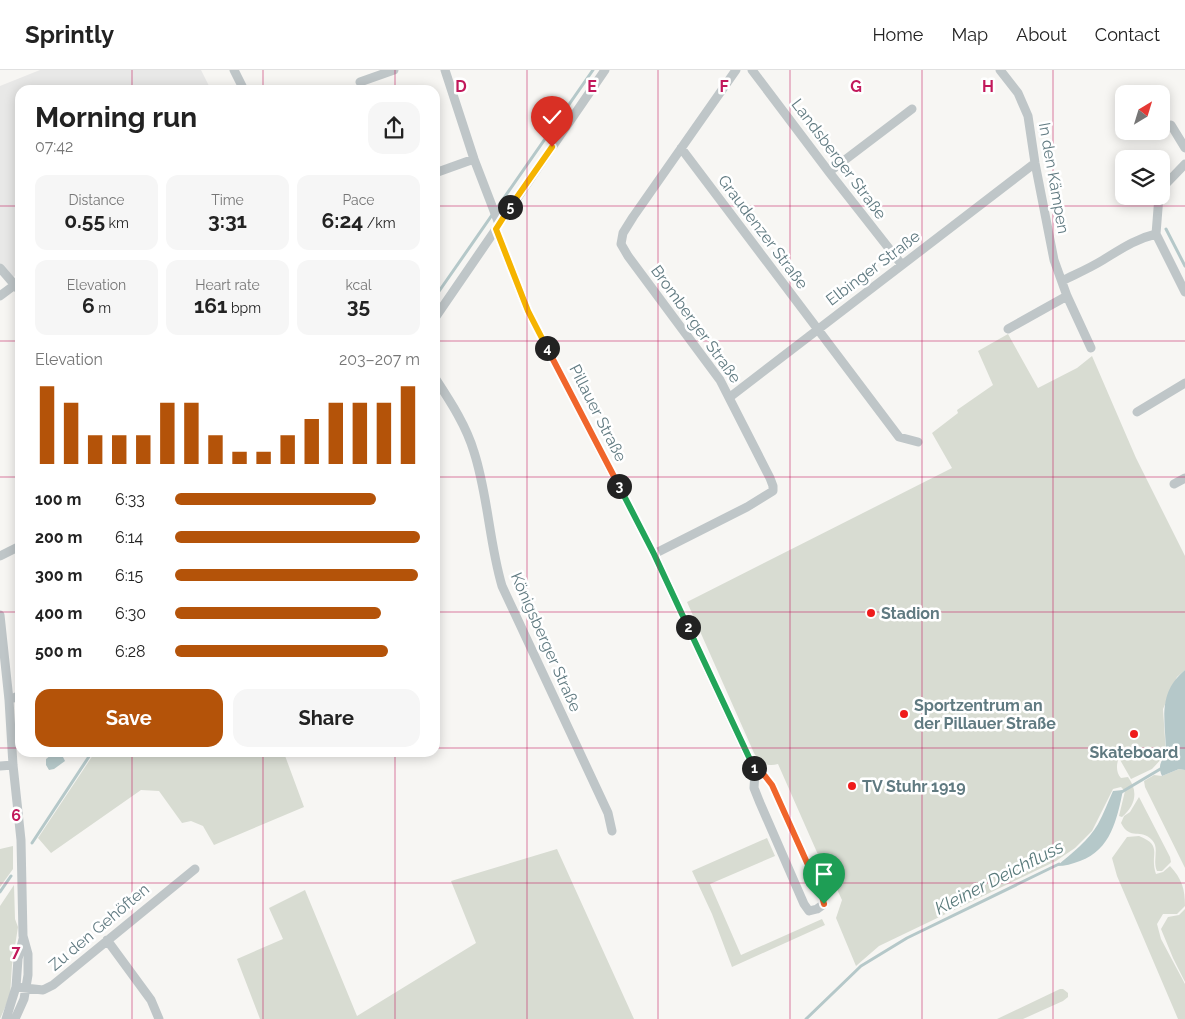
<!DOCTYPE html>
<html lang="en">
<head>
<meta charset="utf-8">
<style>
  body { margin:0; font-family:Raleway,sans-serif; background:#f6f6f6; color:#222; height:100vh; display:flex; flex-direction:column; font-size:19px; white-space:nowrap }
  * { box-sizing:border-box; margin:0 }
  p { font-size:16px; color:#767676 }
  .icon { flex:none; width:28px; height:28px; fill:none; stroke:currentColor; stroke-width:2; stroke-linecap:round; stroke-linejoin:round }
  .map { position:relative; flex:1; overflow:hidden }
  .panel { position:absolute; left:15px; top:15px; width:425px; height:672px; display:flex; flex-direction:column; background:#fff; border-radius:15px; box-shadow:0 2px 12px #0003 }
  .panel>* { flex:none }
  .needle { width:32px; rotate:38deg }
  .fabs { position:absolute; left:1115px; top:15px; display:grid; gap:10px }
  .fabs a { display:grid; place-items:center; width:55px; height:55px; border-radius:10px; background:#fff; box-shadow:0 2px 12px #0003; font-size:25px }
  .pin { position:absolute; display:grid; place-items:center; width:42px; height:42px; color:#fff; margin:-51px -21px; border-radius:50% 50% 50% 0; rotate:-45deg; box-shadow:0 0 5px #0007 }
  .pin .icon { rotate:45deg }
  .km { position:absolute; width:25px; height:25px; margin:-12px; border-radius:50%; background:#222; color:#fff; font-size:14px; line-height:25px; text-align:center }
  .round { display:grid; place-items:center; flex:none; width:52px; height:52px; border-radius:15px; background:#f6f6f6 }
  .summary { display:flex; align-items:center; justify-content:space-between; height:85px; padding:0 20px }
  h1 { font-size:28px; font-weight:700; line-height:38px }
  .stats { display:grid; grid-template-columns:repeat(3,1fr); gap:8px; height:85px; padding:5px 20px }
  .stats div { display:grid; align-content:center; border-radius:12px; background:#f6f6f6; text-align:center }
  .stats b { font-size:21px; font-weight:700 }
  .stats small { font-size:14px; font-weight:400 }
  .stats p { font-size:14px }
  .chart { height:140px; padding:10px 20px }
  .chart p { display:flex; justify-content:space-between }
  .chart svg { width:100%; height:90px; margin-top:5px; stroke:#b45309; stroke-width:6 }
  .primary-button { display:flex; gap:10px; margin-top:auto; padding:10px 20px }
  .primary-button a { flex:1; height:58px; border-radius:15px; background:#b45309; color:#fff; font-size:20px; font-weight:700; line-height:58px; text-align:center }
  .primary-button a+a { background:#f6f6f6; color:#222 }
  ul { padding:0 20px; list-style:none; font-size:16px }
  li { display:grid; grid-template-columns:80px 60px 1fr; align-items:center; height:38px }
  li i { height:12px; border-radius:6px; background:#b45309 }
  header { display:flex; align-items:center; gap:30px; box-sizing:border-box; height:70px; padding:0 25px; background:#fff; border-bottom:1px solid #e0e0e0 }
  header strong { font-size:24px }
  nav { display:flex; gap:28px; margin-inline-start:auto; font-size:18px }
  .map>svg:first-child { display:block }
  .built { fill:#e8e8e7 }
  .green { fill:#d8dcd2 }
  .water { fill:#b5c8c9 }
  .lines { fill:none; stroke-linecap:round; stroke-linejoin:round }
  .stream { stroke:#b5c8c9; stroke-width:3 }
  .street { stroke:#bfc6c8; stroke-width:9 }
  .split-1-casing { stroke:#fff; stroke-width:10 }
  .split-2-casing { stroke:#fff; stroke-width:10 }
  .split-3-casing { stroke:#fff; stroke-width:10 }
  .split-4-casing { stroke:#fff; stroke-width:10 }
  .split-5-casing { stroke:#fff; stroke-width:10 }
  .split-6-casing { stroke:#fff; stroke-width:10 }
  .split-1 { stroke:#f0652b; stroke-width:6 }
  .split-2 { stroke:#22a559; stroke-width:6 }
  .split-3 { stroke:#22a559; stroke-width:6 }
  .split-4 { stroke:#f0652b; stroke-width:6 }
  .split-5 { stroke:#f5b400; stroke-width:6 }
  .split-6 { stroke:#f5b400; stroke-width:6 }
  .grid { fill:none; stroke:#c2185b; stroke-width:1; stroke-opacity:0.55 }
  .poi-dot { fill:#ef1b1b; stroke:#fff; stroke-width:2 }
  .labels { text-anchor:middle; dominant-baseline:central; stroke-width:5; stroke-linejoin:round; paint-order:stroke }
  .street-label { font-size:16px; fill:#607a81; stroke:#fff }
  .poi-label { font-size:16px; font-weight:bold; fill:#607a81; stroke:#fff; text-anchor:start }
  .water-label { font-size:18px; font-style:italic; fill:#5a7b7c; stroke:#fff }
  .grid-label { font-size:16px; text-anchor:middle; font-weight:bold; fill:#c2185b; stroke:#fff; stroke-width:5; stroke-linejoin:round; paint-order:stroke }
</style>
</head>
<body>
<header>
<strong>Sprintly</strong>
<nav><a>Home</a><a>Map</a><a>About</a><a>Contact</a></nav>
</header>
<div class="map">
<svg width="1185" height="949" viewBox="0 0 1185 949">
  <rect width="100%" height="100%" fill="#f7f6f3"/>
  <path class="built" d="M 40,0 L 201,0 L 211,20 L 20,20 L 20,202 L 13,207 L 0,193 L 0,16 Z"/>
  <path class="green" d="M 1008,264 L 1038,318 L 1077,298 L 1092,286 L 1136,388 L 1185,486 L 1185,600 L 1177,607 L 1163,639 L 1166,684 L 1152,699 L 1131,709 L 1119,688 C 1116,694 1116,703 1121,708 L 1128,707 C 1139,722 1135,736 1122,747 L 1119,746 L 1125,721 L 1121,717 L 1113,719 L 1092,761 L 1075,778 L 1056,791 L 879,876 L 856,896 L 836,848 L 842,830 L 835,815 L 827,805 L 778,694 C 767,697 760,693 754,683 L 687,532 L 952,398 L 932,363 L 958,343 L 957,340 L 993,315 L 978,281 Z
    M 95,682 L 284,683 L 304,737 L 214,775 L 203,756 L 191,751 L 182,753 L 159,721 L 141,720 L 51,783 L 38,768 Z
    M 1179,699 L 1185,700 L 1185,798 L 1145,717 L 1144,711 L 1154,705 L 1162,706 Z
    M 1139,727 L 1170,787 L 1171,792 L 1162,801 L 1157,801 C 1152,790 1160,778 1152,770 C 1141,758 1130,771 1121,753 L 1124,746 L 1130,742 Z
    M 1139,766 C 1164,776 1149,784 1156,804 L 1163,802 L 1170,796 C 1182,809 1185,819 1185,836 L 1177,844 L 1163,844 L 1157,854 L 1161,869 L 1185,914 L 1185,949 L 1178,949 L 1117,806 L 1112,788 L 1127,767 Z
    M 767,768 L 775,786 L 710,814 L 741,885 L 822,849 L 825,855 L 732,897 L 712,844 L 692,801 Z
    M 13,776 L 13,799 L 0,817 L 0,779 Z
    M 557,779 L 634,949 L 260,949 L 237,889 L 283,869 L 269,838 L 305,820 L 357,946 L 476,873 L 451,811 Z
    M 14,815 L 15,849 L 18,857 L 12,895 L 10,926 L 0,949 L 0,836 Z
    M 1185,839 L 1185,912 L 1173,888 L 1161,859 L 1168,847 L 1179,845 Z
    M 1060,919 L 1063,919 L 1068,923 L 1068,927 L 1063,931 L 1023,949 L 997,949 Z"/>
  <path class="water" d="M 1185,600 L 1185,700 L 1179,699 L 1162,706 C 1158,697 1160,692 1166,684 C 1166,652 1156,624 1185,600 Z
    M 55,682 L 61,683 L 65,691 L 54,699 L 49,700 L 46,695 L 46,689 Z
    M 1123,720 C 1117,749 1111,780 1080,791 C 1072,794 1065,796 1057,796 C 1072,783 1089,770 1098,754 C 1104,743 1108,732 1113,721 Z"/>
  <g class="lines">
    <path class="stream" d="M 1166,159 L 1185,196
      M 435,227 L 593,0
      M 1120,723 L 1162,698
      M 32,773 L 92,682
      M 0,822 L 11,806
      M 806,949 L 861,896 L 907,868 L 1059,794"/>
    <path class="street" d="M 234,0 L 244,20
      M 445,0 L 474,89 L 499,154
      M 752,0 L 829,102 L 902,195
      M 1000,0 L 1018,23 L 1028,46 L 1035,93 L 1054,190 L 1067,226 L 1091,278
      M 360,12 L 394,0
      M 1171,55 L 1185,78
      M 681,78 L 899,367 L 918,372
      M 829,102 L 912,39
      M 435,103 L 474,89
      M 1161,119 L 1185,94
      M 496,159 L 528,241 L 654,484 L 755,701 L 754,718 L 760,733 L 804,834 L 809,841 L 817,839 L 824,834 L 822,826 L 772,715 L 765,706 L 755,701
      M 1156,164 L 1159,126
      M 0,198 L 20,221
      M 1062,211 C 1076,204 1090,198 1103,190 C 1121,179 1135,169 1156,164 L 1185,222
      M 0,226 L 20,211
      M 435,248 L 605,0
      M 1008,259 L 1067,226
      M 435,308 C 450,331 466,355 474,382 C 488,425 489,472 502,516 L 608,743 L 612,761
      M 730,327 L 1035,93
      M 1137,342 L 1185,313
      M 1174,414 L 1185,408
      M 654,484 L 747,437 L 773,421 L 773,416 L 770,408 L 720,310 L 628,186 L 621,174 L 623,163 L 633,147 L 736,0
      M 0,486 L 20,476
      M 0,545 L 9,630 L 13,695 L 21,770 L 23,866 L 28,884 L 28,905 L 24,929 L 15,949
      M 9,630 L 20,625
      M 0,696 L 13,695
      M 107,870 L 151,930 L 159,949
      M 16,917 L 43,920 L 53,915 L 195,799
      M 6,949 L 16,917 L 18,889 L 23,869"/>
  </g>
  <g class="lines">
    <defs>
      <path id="split-1" d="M 754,698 L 755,701 L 765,706 L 772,715 L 822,826 L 824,834"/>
      <path id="split-2" d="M 688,557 L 754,698"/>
      <path id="split-3" d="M 619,416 L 654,484 L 688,557"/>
      <path id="split-4" d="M 547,278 L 619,416"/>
      <path id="split-5" d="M 510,137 L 496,159 L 528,241 L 547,278"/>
      <path id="split-6" d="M 510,137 L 552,77"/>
    </defs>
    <use href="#split-1" class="split-1-casing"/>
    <use href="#split-2" class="split-2-casing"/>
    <use href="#split-3" class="split-3-casing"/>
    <use href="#split-4" class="split-4-casing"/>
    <use href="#split-5" class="split-5-casing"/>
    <use href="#split-6" class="split-6-casing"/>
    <use href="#split-1" class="split-1"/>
    <use href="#split-2" class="split-2"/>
    <use href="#split-3" class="split-3"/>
    <use href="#split-4" class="split-4"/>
    <use href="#split-5" class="split-5"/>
    <use href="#split-6" class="split-6"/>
  </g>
  <path class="grid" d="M 132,0 L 132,20M 263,0 L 263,20M 395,0 L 395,20M 527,0 L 527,949M 658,0 L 658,949M 790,0 L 790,949M 922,0 L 922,949M 1053,0 L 1053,949M 0,136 L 20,136M 435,136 L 1185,136M 0,271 L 20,271M 435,271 L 1185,271M 0,407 L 20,407M 435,407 L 1185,407M 0,542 L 20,542M 435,542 L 1185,542M 0,678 L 20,678M 435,678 L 1185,678M 132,682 L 132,949M 263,682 L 263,949M 395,682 L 395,949M 0,813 L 1185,813"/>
  <g class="poi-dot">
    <circle cx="871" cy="543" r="5"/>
    <circle cx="904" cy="644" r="5"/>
    <circle cx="1134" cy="664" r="5"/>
    <circle cx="852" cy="716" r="5"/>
  </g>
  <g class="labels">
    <g class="street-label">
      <text transform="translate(839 89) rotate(53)">Landsberger Straße</text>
      <text transform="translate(1054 108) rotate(80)">In den Kämpen</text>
      <text transform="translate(763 162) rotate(53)">Graudenzer Straße</text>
      <text transform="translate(873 198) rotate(-37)">Elbinger Straße</text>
      <text transform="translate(696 254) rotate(54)">Bromberger Straße</text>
      <text transform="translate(598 343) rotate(63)">Pillauer Straße</text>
      <text transform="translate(546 572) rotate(66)">Königsberger Straße</text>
      <text transform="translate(99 857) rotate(-40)">Zu den Gehöften</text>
    </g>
    <g class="poi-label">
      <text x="881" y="543">Stadion</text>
      <text x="914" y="635">Sportzentrum an<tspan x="914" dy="18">der Pillauer Straße</tspan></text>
      <text x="1134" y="682" text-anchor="middle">Skateboard</text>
      <text x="862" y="716">TV Stuhr 1919</text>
    </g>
    <g class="water-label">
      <text transform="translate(999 807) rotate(-27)">Kleiner Deichfluss</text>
    </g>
  </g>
  <g class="grid-label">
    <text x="461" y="22">D</text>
    <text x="592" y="22">E</text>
    <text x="724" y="22">F</text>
    <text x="856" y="22">G</text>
    <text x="988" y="22">H</text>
    <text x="16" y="751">6</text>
    <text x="16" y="887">7</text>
  </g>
</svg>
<div class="fabs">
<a><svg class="needle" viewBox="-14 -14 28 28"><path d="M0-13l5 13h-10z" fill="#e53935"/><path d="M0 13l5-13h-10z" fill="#767676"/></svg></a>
<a><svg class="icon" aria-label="layers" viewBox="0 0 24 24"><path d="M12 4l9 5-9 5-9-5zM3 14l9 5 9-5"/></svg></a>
</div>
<div class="pin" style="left:824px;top:834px;background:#1e9e55"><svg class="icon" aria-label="arrive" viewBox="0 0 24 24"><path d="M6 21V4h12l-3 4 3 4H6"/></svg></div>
<div class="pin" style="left:552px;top:77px;background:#d93025"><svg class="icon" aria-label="check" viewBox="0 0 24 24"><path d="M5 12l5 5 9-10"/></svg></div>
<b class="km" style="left:754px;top:698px">1</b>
<b class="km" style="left:688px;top:557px">2</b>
<b class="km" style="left:619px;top:416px">3</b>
<b class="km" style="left:547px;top:278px">4</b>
<b class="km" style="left:510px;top:137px">5</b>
<section class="panel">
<div class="summary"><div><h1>Morning run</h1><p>07:42</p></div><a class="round"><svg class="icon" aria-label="share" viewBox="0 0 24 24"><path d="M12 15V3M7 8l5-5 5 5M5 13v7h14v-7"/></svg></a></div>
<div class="stats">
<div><p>Distance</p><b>0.55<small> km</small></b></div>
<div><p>Time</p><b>3:31</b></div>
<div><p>Pace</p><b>6:24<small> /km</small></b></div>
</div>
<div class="stats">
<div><p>Elevation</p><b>6<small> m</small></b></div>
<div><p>Heart rate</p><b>161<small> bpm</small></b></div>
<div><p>kcal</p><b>35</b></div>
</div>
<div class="chart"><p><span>Elevation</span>203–207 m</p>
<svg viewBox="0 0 160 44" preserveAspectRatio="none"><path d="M5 44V6M15 44V14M25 44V30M35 44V30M45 44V30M55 44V14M65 44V14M75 44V30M85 44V38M95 44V38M105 44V30M115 44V22M125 44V14M135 44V14M145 44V14M155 44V6"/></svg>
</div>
<ul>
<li><b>100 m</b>6:33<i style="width:82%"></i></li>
<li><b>200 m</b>6:14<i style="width:100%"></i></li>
<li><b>300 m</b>6:15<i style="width:99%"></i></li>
<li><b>400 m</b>6:30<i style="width:84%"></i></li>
<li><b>500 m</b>6:28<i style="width:87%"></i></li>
</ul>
<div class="primary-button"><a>Save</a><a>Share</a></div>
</section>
</div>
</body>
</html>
